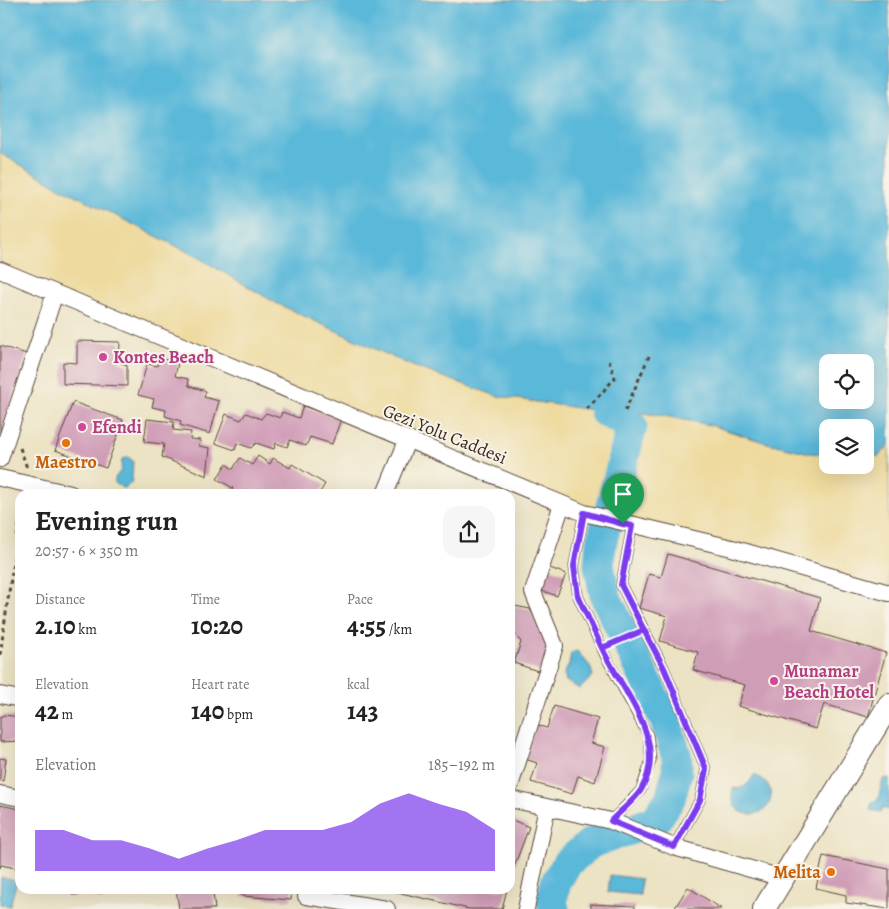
<!DOCTYPE html>
<html lang="en">
<head>
<meta charset="utf-8">
<style>
  body { margin:0; font-family:Alegreya,serif; background:#f6f6f6; color:#222; height:100vh; display:flex; flex-direction:column; font-size:19px; white-space:nowrap }
  * { box-sizing:border-box; margin:0 }
  p { font-size:16px; color:#767676 }
  .icon { flex:none; width:28px; height:28px; fill:none; stroke:currentColor; stroke-width:2; stroke-linecap:round; stroke-linejoin:round }
  .map { position:relative; flex:1; overflow:hidden }
  .sheet { position:absolute; left:15px; top:489px; width:500px; height:405px; display:flex; flex-direction:column; background:#fff; border-radius:15px; box-shadow:0 5px 20px #0002 }
  .sheet>* { flex:none }
  .tools { position:absolute; left:819px; top:354px; display:grid; gap:10px }
  .tools a { display:grid; place-items:center; width:55px; height:55px; border-radius:10px; background:#fff; box-shadow:0 5px 20px #0002; font-size:25px }
  .pin { position:absolute; display:grid; place-items:center; width:42px; height:42px; color:#fff; margin:-51px -21px; border-radius:50% 50% 50% 0; rotate:-45deg; box-shadow:0 0 5px #0007 }
  .pin .icon { rotate:45deg }
  .round { display:grid; place-items:center; flex:none; width:52px; height:52px; border-radius:15px; background:#f6f6f6 }
  .head { display:flex; align-items:center; justify-content:space-between; height:85px; padding:0 20px }
  h1 { font-size:28px; font-weight:600; line-height:38px }
  .figures { display:grid; grid-template-columns:repeat(3,1fr); gap:8px; height:85px; padding:5px 20px }
  .figures div { display:grid; align-content:center }
  .figures b { font-size:25px; font-weight:600 }
  .figures small { font-size:14px; font-weight:400 }
  .figures p { font-size:14px }
  .chart { height:140px; padding:10px 20px }
  .chart p { display:flex; justify-content:space-between }
  .chart svg { width:100%; height:90px; margin-top:5px; fill:#7c3aed; opacity:.7 }
  .map>svg:first-child { display:block }
  .sand { fill:#eeda9e; stroke:#94825e }
  .water { fill:#5ab8d9; stroke:#4a717c; fill-rule:evenodd }
  .lines { fill:none; stroke-linecap:round; stroke-linejoin:round }
  .river { stroke:#5ab8d9; stroke-width:31 }
  .building { fill:#d09db7 }
  .lane-casing { stroke:#564637; stroke-width:11 }
  .street-casing { stroke:#564637; stroke-width:18 }
  .secondary-casing { stroke:#564637; stroke-width:24 }
  .path { stroke:#564637; stroke-width:3; stroke-dasharray:4 4; stroke-linecap:butt }
  .lane { stroke:#fff; stroke-width:9 }
  .street { stroke:#fff; stroke-width:16 }
  .secondary { stroke:#fff; stroke-width:22 }
  .route-casing { stroke:#fff; stroke-width:10 }
  .route { stroke:#7c3aed; stroke-width:6 }
  .hotel-dot { fill:#d1479c; stroke:#f7f3e8; stroke-width:2 }
  .food-dot { fill:#e8710a; stroke:#f7f3e8; stroke-width:2 }
  .labels { text-anchor:middle; dominant-baseline:central; stroke-width:4; stroke-linejoin:round; paint-order:stroke }
  .hotel-label { font-size:18px; font-weight:bold; fill:#b23c85; stroke:#f7f3e8; text-anchor:start }
  .street-label { font-size:18px; fill:#3b2a1e; stroke:#f7f3e8 }
  .food-label { font-size:18px; font-weight:bold; fill:#c56008; stroke:#f7f3e8 }
</style>
</head>
<body>
<div class="map">
<svg width="889" height="909" viewBox="0 0 889 909">
  <rect width="100%" height="100%" fill="#f7f3e8"/>
  <filter id="ink" filterUnits="userSpaceOnUse"><feTurbulence type="fractalNoise" baseFrequency=".02" numOctaves="2"/><feDisplacementMap in="SourceGraphic" scale="10" xChannelSelector="R" yChannelSelector="G"/><feConvolveMatrix kernelMatrix="1 2 1 2 8 2 1 2 1" color-interpolation-filters="sRGB"/></filter>
  <filter id="wash" filterUnits="userSpaceOnUse"><feTurbulence type="fractalNoise" baseFrequency=".0096" numOctaves="4" result="noise"/><feDisplacementMap in="SourceGraphic" scale="20" xChannelSelector="R" yChannelSelector="G"/><feGaussianBlur stdDeviation="1.12" result="paint"/><feColorMatrix in="noise" values="0 0 0 0 0 0 0 0 0 0 0 0 0 0 0 0 0 1.4 0 .05"/><feComposite in="paint" operator="in"/></filter>
  <g filter="url(#wash)">
    <rect width="100%" height="100%" fill="#ece3c4"/>
    <path class="sand" d="M 0,153 L 59,187 L 194,255 L 276,303 L 410,365 L 497,396 L 605,412 L 625,411 L 660,415 L 710,425 L 764,442 L 810,453 L 827,454 L 828,465 L 865,465 L 865,456 L 879,456 L 889,445 L 889,593 L 623,524 L 0,270 Z"/>
    <path class="water" d="M 0,0 L 889,0 L 889,445 L 879,456 L 865,456 L 865,428 L 828,428 L 827,454 L 810,453 L 764,442 L 710,425 L 660,415 L 625,411 L 605,412 L 497,396 L 410,365 L 276,303 L 194,255 L 59,187 L 0,153 ZM 828,362 L 865,362 L 865,400 L 828,400 Z
      M 128,457 L 133,461 L 132,481 L 127,487 L 122,488 L 115,483 L 115,478 L 121,470 L 122,459 Z
      M 577,651 L 590,666 L 593,676 L 580,689 L 566,681 L 564,673 L 569,665 L 571,653 Z
      M 754,775 C 762,778 768,782 770,790 C 778,820 725,825 733,788 C 744,790 749,784 754,775 Z
      M 889,778 L 889,810 L 882,808 L 881,812 L 870,810 L 872,802 L 878,800 L 883,779 Z
      M 610,875 L 641,879 L 640,895 L 608,892 Z
      M 1,877 L 17,881 L 10,906 L 0,904 Z"/>
    <g class="lines">
      <path class="river" d="M 554,909 L 552,901 L 556,882 L 567,863 L 591,843 L 655,821 L 670,799 L 677,773 L 677,758 L 666,722 L 605,596 L 599,565 L 601,544 L 632,426 L 605,412"/>
    </g>
    <g id="blocks">
      <path class="building" d="M 77,341 L 120,342 L 119,362 L 127,365 L 127,386 L 63,384 L 63,362 L 77,363 Z
        M 0,346 L 27,354 L 0,434 Z
        M 159,358 L 178,363 L 175,376 L 188,379 L 189,386 L 206,391 L 204,397 L 219,401 L 210,434 L 180,425 L 181,421 L 165,416 L 166,410 L 152,407 L 154,399 L 138,395 L 147,364 L 157,366 Z
        M 73,402 L 123,420 L 106,468 L 55,450 Z
        M 303,406 L 341,419 L 332,444 L 310,437 L 306,446 L 290,440 L 287,447 L 276,443 L 274,449 L 256,443 L 251,448 L 237,443 L 235,450 L 215,443 L 226,414 L 241,420 L 246,413 L 261,419 L 266,413 L 280,418 L 282,412 L 299,418 Z
        M 147,419 L 174,422 L 173,430 L 191,432 L 190,439 L 200,440 L 199,446 L 210,448 L 207,476 L 162,457 L 164,444 L 144,442 Z
        M 258,456 L 270,464 L 273,458 L 290,468 L 292,464 L 325,484 L 319,494 L 234,494 L 231,492 L 233,488 L 217,479 L 226,464 L 233,469 L 240,458 L 252,465 Z
        M 668,554 L 820,598 L 811,631 L 886,653 L 868,717 L 824,704 L 816,729 L 738,706 L 745,685 L 693,670 L 698,652 L 660,641 L 667,616 L 639,608 L 649,574 L 661,577 Z
        M 550,568 L 566,574 L 557,596 L 540,590 Z
        M 510,605 L 530,609 L 545,637 L 548,652 L 541,672 L 514,663 L 521,642 L 513,632 L 510,632 Z
        M 554,706 L 598,719 L 591,743 L 605,747 L 595,782 L 578,776 L 572,794 L 531,782 L 537,763 L 525,759 L 536,725 L 547,728 Z
        M 4,715 L 20,717 L 20,741 L 0,742 L 0,717 Z
        M 0,758 L 6,759 L 3,781 L 0,780 Z
        M 0,805 L 20,809 L 20,869 L 1,865 L 0,868 Z
        M 510,819 L 529,827 L 511,875 L 510,875 Z
        M 823,856 L 889,869 L 889,909 L 846,903 L 846,895 L 816,888 Z
        M 688,887 L 722,909 L 674,909 Z
        M 72,889 L 102,889 L 103,893 L 72,895 Z
        M 176,889 L 206,889 L 206,894 L 213,893 L 215,909 L 179,909 Z
        M 242,889 L 292,889 L 291,900 L 242,896 Z
        M 384,889 L 507,889 L 502,909 L 469,909 Z
        M 591,904 L 635,906 L 635,909 L 591,909 Z"/>
    </g>
  </g>
  <g filter="url(#ink)">
    <use href="#blocks" fill-opacity="0" stroke="#564637" stroke-width="1"/>
    <g class="lines">
      <defs>
        <path id="lane" d="M 584,513 L 574,566 L 578,596 L 605,655 L 648,735 L 651,760 L 641,790 L 611,821
          M 632,526 L 621,585 L 664,668 L 706,769 L 700,800 L 674,847"/>
        <path id="street" d="M 0,270 L 584,513 L 732,548 L 889,593
          M 0,459 L 55,293
          M 0,478 L 71,494
          M 385,494 L 407,441
          M 0,695 L 20,699
          M 510,786 L 555,646 L 533,592 L 562,504
          M 0,794 L 20,798
          M 510,799 L 611,821 L 674,847 L 782,878
          M 306,896 L 387,909
          M 526,909 L 547,807"/>
        <path id="secondary" d="M 764,909 L 889,705"/>
      </defs>
      <use href="#lane" class="lane-casing"/>
      <use href="#street" class="street-casing"/>
      <use href="#secondary" class="secondary-casing"/>
      <path class="path" d="M 587,409 L 615,378 L 609,360
        M 625,411 L 649,356
        M 20,448 L 27,468
        M 612,644 L 634,635
        M 0,655 L 20,516"/>
      <use href="#lane" class="lane"/>
      <use href="#street" class="street"/>
      <use href="#secondary" class="secondary"/>
    </g>
  </g>
  <g class="lines" filter="url(#ink)">
    <defs>
      <path id="route" d="M 623,524 L 632,526 L 621,585 L 644,630 L 602,648 C 622,691 670,742 641,790 C 634,801 620,811 611,821 L 674,847 L 700,800 L 706,769 L 664,668 L 644,630 L 602,648 L 578,596 L 574,566 L 584,513 L 623,524"/>
    </defs>
    <use href="#route" class="route-casing"/>
    <use href="#route" class="route"/>
  </g>
  <g class="hotel-dot">
    <circle cx="103" cy="357" r="5"/>
    <circle cx="82" cy="427" r="5"/>
    <circle cx="774" cy="681" r="5"/>
  </g>
  <g class="food-dot">
    <circle cx="66" cy="443" r="5"/>
    <circle cx="831" cy="872" r="5"/>
  </g>
  <g class="labels">
    <g class="hotel-label">
      <text x="113" y="357">Kontes Beach</text>
      <text x="92" y="427">Efendi</text>
      <text x="784" y="671">Munamar<tspan x="784" dy="21">Beach Hotel</tspan></text>
    </g>
    <g class="street-label">
      <text transform="translate(445 434) rotate(22)">Gezi Yolu Caddesi</text>
    </g>
    <g class="food-label">
      <text x="66" y="462">Maestro</text>
      <text x="821" y="872" text-anchor="end">Melita</text>
    </g>
  </g>
</svg>
<div class="tools">
<a><svg class="icon" aria-label="locate" viewBox="0 0 24 24"><circle cx="12" cy="12" r="6"/><path d="M12 2v4M12 18v4M2 12h4M18 12h4"/></svg></a>
<a><svg class="icon" aria-label="layers" viewBox="0 0 24 24"><path d="M12 4l9 5-9 5-9-5zM3 14l9 5 9-5"/></svg></a>
</div>
<div class="pin" style="left:623px;top:524px;background:#1e9e55"><svg class="icon" aria-label="arrive" viewBox="0 0 24 24"><path d="M6 21V4h12l-3 4 3 4H6"/></svg></div>
<section class="sheet">
<div class="head"><div><h1>Evening run</h1><p>20:57 · 6 × 350 m</p></div><a class="round"><svg class="icon" aria-label="share" viewBox="0 0 24 24"><path d="M12 15V3M7 8l5-5 5 5M5 13v7h14v-7"/></svg></a></div>
<div class="figures">
<div><p>Distance</p><b>2.10<small> km</small></b></div>
<div><p>Time</p><b>10:20</b></div>
<div><p>Pace</p><b>4:55<small> /km</small></b></div>
</div>
<div class="figures">
<div><p>Elevation</p><b>42<small> m</small></b></div>
<div><p>Heart rate</p><b>140<small> bpm</small></b></div>
<div><p>kcal</p><b>143</b></div>
</div>
<div class="chart"><p><span>Elevation</span>185–192 m</p>
<svg viewBox="0 0 160 44" preserveAspectRatio="none"><path d="M0 44V24L10 24L20 29L30 29L40 33L50 38L60 33L70 29L80 24L90 24L100 24L110 20L120 11L130 6L140 11L150 15L160 24V44z"/></svg>
</div>
</section>
</div>
</body>
</html>
